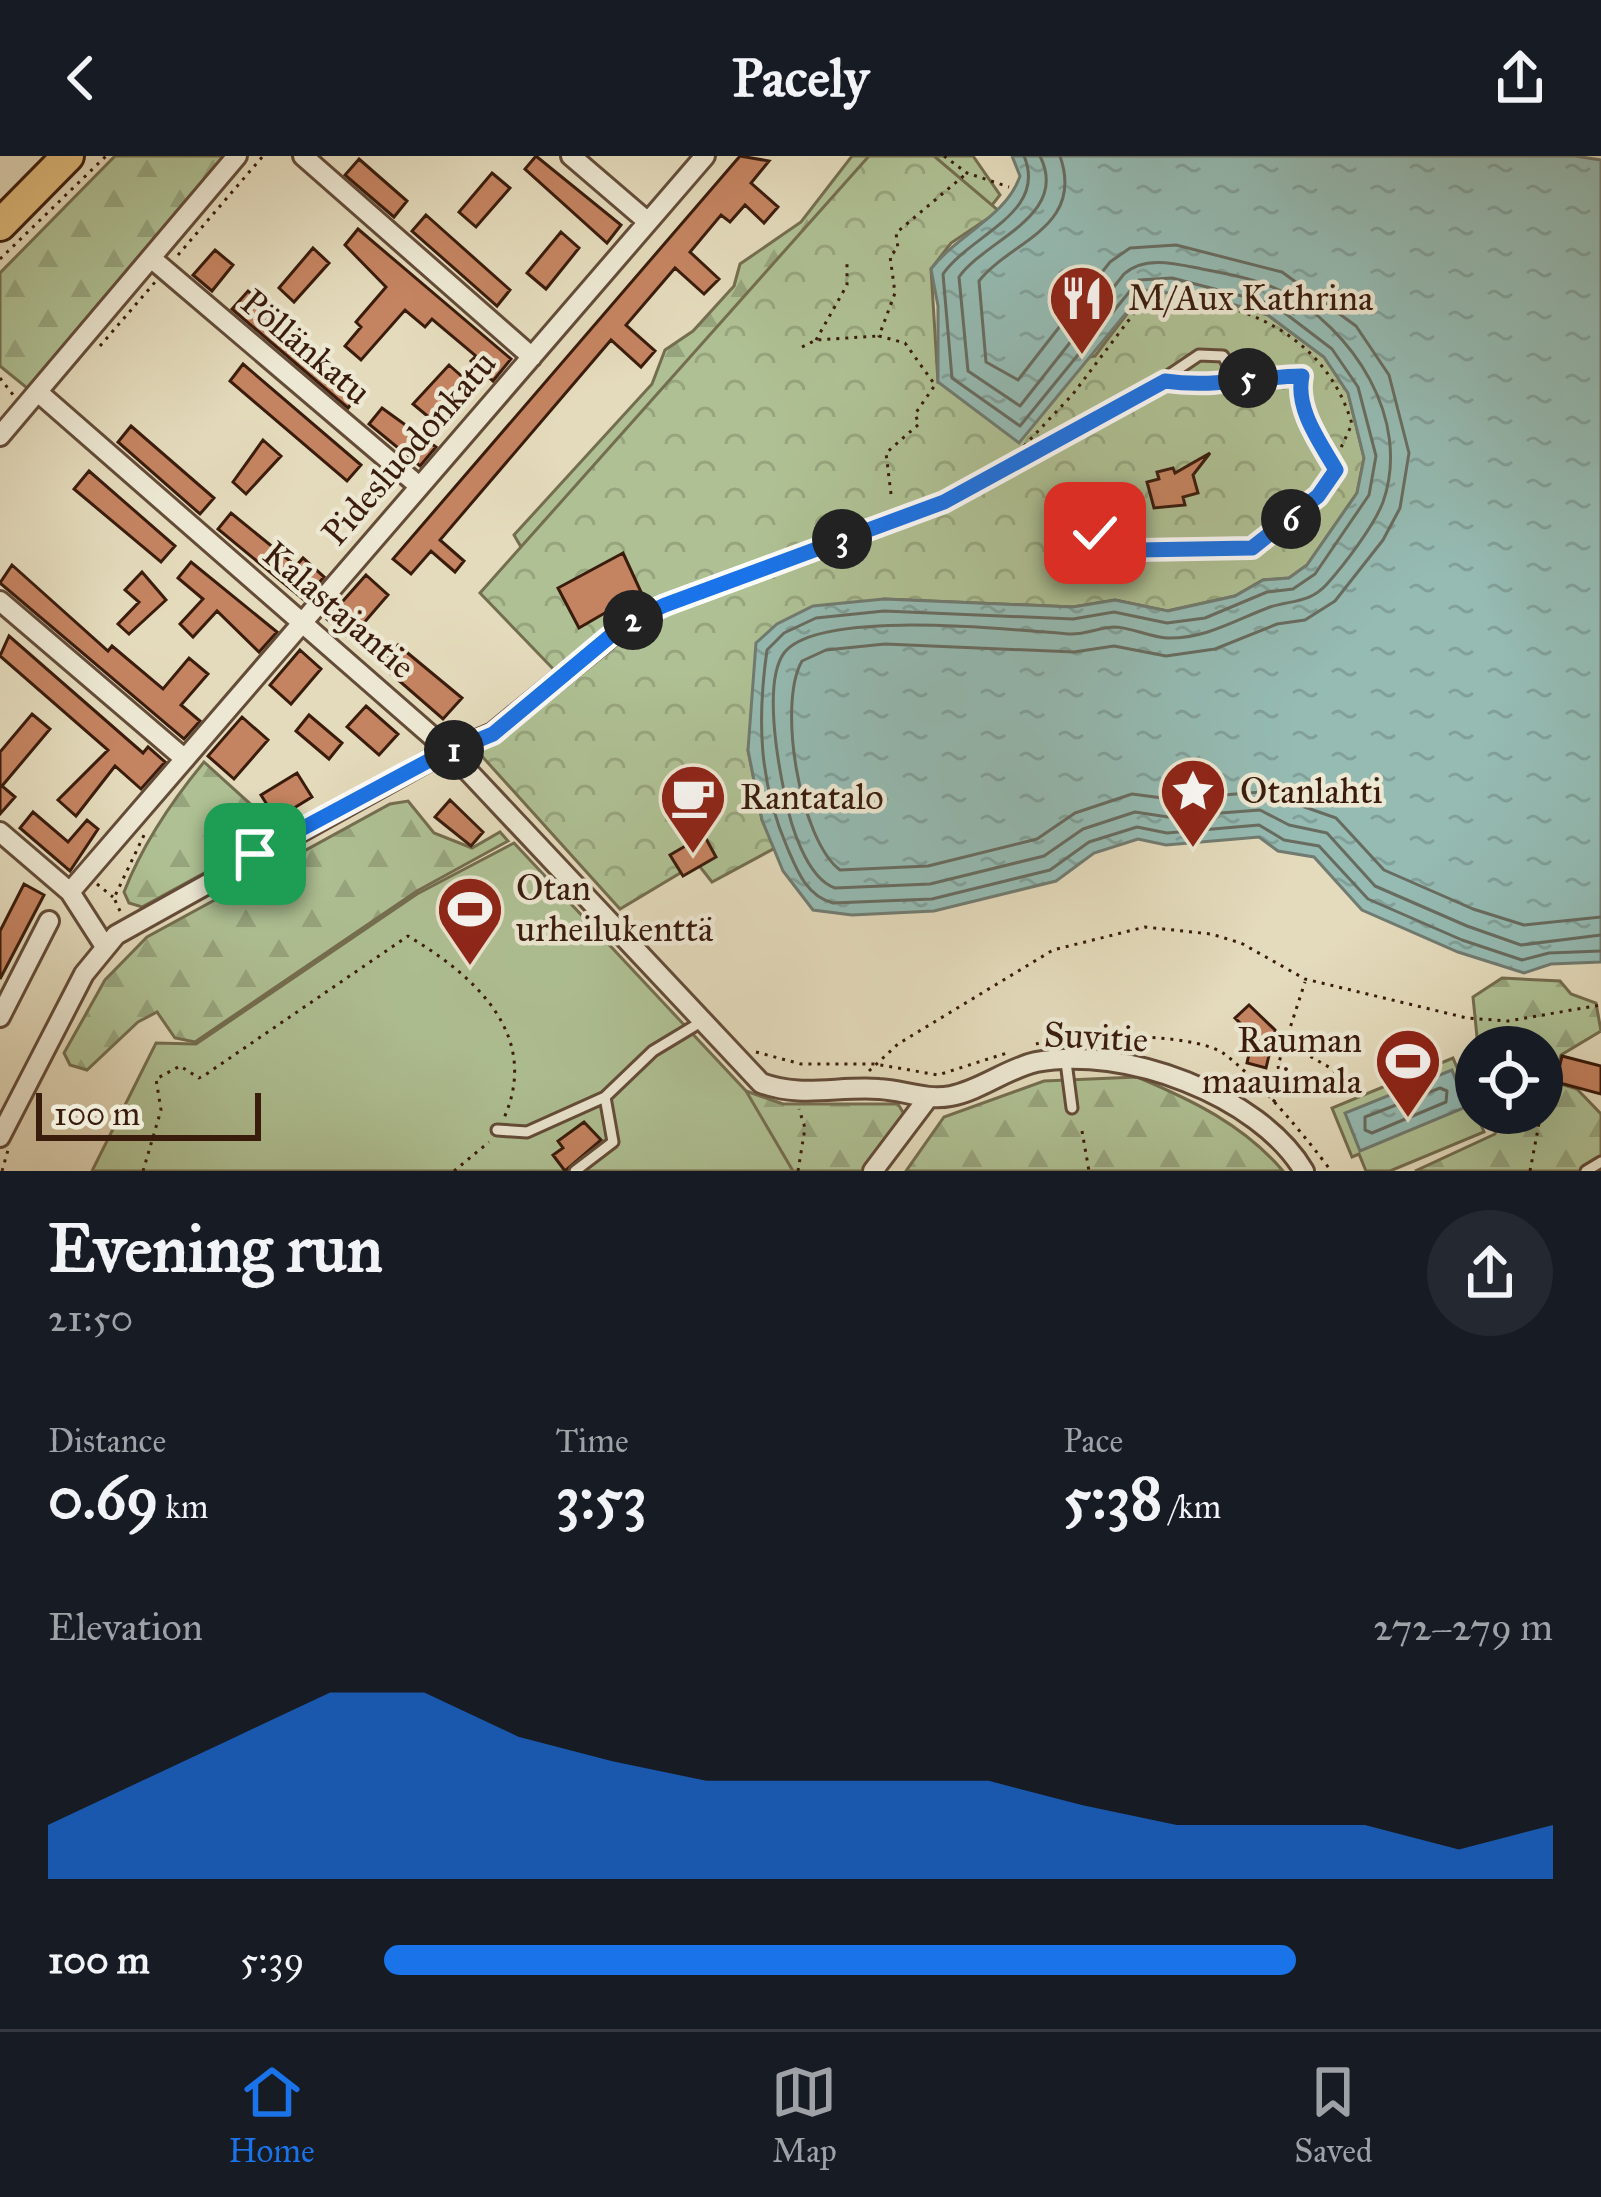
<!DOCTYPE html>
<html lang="en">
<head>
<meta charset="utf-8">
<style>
  body { margin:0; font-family:"IM FELL Great Primer",serif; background:#242831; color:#f1f3f6; height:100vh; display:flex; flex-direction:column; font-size:45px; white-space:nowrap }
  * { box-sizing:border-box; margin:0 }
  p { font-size:39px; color:#9ea1a6 }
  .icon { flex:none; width:66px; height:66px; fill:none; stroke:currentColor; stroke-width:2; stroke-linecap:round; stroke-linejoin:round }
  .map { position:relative; height:1015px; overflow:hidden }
  .details { display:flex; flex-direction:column; background:#171b24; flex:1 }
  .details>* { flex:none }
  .controls { position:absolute; left:1455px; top:870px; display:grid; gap:24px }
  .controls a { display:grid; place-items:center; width:108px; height:108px; border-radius:50%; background:#171b24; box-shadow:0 12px 48px #0002; font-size:60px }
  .scale { position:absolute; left:36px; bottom:30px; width:225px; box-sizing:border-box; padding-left:12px; border:6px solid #3a1c0d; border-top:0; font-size:33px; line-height:42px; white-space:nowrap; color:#3a1c0d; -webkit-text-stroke:9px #ede8d3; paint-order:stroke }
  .pin { position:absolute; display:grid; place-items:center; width:102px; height:102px; color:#fff; margin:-51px; border-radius:24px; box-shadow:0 6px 18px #0006 }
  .km { position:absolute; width:60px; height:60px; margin:-30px; border-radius:50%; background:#222; color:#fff; font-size:33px; line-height:60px; text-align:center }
  .round { display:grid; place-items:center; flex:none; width:126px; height:126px; border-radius:63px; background:#242831 }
  .head { display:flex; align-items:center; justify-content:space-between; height:204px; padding:0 48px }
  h1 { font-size:66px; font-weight:800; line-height:90px }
  .stats { display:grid; grid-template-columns:repeat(3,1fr); gap:18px; height:204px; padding:12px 48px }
  .stats div { display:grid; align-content:center }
  .stats b { font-size:60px; font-weight:800 }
  .stats small { font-size:33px; font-weight:400 }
  .stats p { font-size:33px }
  .chart { height:336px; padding:24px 48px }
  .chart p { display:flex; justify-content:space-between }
  .chart svg { width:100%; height:216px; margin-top:12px; fill:#1a73e8; opacity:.7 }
  ul { padding:0 48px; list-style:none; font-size:39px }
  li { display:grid; grid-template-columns:192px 144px 1fr; align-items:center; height:90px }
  li i { height:30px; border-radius:15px; background:#1a73e8 }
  header { display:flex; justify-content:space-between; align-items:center; height:156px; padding:0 48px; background:#171b24; font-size:54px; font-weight:800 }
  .dock { display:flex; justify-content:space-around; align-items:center; height:168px; border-top:3px solid #363941; background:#171b24; font-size:33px; color:#9ea1a6 }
  .dock a { display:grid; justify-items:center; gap:6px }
  .dock .active { color:#1a73e8 }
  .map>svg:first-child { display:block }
  .forest { fill:url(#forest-firs); stroke:#746e50; stroke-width:3 }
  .park { fill:url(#park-crowns); stroke:#746e50; stroke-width:3 }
  .pitch { fill:#afc194; stroke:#746e50; stroke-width:3 }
  .water { fill:url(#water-ripples); stroke:#717b71; stroke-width:3 }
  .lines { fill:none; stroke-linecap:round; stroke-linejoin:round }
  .shore { stroke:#686c60; stroke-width:3 }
  .building { fill:#c58461; stroke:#3a1c0d; stroke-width:3 }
  .service-casing { stroke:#644c39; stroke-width:15 }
  .minor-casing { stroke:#644c39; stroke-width:24 }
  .trunk-casing { stroke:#3a1c0d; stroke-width:36 }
  .path { stroke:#3a1c0d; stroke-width:3; stroke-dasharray:3 6; stroke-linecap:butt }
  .service { stroke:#ede8d3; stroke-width:9 }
  .minor { stroke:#ede8d3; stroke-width:18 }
  .trunk { stroke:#e2be7e; stroke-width:30 }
  .route-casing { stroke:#fff; stroke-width:24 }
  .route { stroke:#1a73e8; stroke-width:15 }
  .labels { text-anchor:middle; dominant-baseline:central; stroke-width:9; stroke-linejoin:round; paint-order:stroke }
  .poi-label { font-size:36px; fill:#3a1c0d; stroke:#ede8d3; text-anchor:start }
  .street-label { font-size:36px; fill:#3a1c0d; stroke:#ede8d3 }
</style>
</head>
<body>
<header><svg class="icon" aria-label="back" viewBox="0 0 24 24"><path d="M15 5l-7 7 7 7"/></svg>Pacely<svg class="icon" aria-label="share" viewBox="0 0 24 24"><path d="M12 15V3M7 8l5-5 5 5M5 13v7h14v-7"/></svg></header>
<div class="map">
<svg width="1601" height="1015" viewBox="0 0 1601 1015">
  <defs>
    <pattern id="forest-firs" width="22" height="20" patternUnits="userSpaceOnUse" patternTransform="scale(3)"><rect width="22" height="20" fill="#afc194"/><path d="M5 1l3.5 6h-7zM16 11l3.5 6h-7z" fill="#97a57e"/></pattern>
    <pattern id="park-crowns" width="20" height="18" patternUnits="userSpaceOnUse" patternTransform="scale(3)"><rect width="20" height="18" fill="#afc194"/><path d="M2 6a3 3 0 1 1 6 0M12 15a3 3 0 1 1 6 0" fill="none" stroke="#97a57e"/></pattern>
    <pattern id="water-ripples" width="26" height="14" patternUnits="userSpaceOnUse" patternTransform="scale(3)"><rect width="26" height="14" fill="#95bbb3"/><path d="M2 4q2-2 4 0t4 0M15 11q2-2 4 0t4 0" fill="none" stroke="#81a099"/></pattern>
  </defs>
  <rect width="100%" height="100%" fill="#e4dbbc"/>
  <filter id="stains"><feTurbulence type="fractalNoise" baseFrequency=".00167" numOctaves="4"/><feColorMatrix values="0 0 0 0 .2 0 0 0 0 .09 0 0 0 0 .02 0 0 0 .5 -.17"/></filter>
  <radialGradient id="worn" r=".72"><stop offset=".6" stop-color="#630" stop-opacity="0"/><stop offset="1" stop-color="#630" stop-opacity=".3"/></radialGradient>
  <path class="forest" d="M 115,0 L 224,0 L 27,232 L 0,210 L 0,117 Z
    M 852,0 L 973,0 L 1000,39 L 985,58 L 524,396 L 514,379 L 652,228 L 665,194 L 693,175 L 734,130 L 740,108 L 801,66 Z
    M 204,606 L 268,664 L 270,681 L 142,751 L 129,747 L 124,736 C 143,687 171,646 204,606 Z
    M 408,645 L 434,677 L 472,692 L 500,676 L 508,685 L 417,735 L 195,886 L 175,882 L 157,856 L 138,866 L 87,914 L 70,909 L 64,897 L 105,824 L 147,781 L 390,648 Z
    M 1502,822 L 1560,825 L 1571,838 L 1596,847 L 1601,875 L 1561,899 L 1554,926 L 1577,933 L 1601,958 L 1601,1015 L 1415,1015 L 1495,978 L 1502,957 L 1542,957 L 1542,891 L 1478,891 L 1473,841 Z
    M 1137,921 C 1192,944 1244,969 1283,1015 L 906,1015 L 944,961 L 1044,925 Z
    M 746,935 L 783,948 L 898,948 L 904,958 L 863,1015 L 765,1015 L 720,936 Z"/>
  <path class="park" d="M 869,0 L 934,0 L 999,55 L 951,87 L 931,113 L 938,226 L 1095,200 L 1145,134 L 1216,143 L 1268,159 L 1324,201 L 1348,237 L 1364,302 L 1357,337 L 1307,409 L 1289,422 L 1263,424 L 1235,440 L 1167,455 L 1115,444 L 1073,451 L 884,443 L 748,594 L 762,664 L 775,692 L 712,726 L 697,707 L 620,753 L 470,587 L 560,520 L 480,437 Z"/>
  <path class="pitch" d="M 514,687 L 746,935 L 793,1015 L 92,1015 L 156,887 L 196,888 L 417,738 Z
    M 1453,902 L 1484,976 L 1390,1015 L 1366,1015 L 1359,998 L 1352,1001 L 1332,952 Z"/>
  <path class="water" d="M 1012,0 L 1575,0 L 1601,4 L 1601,806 L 1551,808 L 1524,817 L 1458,796 L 1362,754 L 1314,701 L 1278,695 L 1259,681 L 1166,689 L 1138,683 L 1094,697 L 1056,725 L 934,755 L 852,759 L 813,754 L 783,715 L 762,664 L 748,594 L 756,487 L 777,468 L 813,450 L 884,443 L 1073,451 L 1115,444 L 1168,455 L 1235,440 L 1263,424 L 1289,422 L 1307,409 L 1357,337 L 1364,302 L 1348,237 L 1324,201 L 1268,159 L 1216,143 L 1145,134 L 1019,287 L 938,226 L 938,150 L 931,113 C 958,78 1006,61 1020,20 Z
    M 1452,914 L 1466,951 L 1360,995 L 1345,957 Z"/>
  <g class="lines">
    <path class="shore" d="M 1024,0 C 1048,57 971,78 943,118 L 952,222 L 1020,270 L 1139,124 L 1172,122 L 1273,148 L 1332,193 L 1358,231 L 1376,300 L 1369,339 L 1315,418 L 1293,433 L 1267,436 L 1205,462 L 1167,467 L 1114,456 L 1073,463 L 884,455 L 816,462 L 784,477 L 767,494 C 757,564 759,626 787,691 C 797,714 806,740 833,747 L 932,743 L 1050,714 L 1089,686 L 1137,671 L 1167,677 L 1259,669 L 1284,684 L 1319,690 L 1368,743 L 1462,784 L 1522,804 L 1549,797 L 1601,795
      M 1040,0 C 1070,60 986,83 959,121 L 968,215 L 1020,250 L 1124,118 C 1145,99 1177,108 1202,113 C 1227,118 1258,123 1281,135 C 1353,173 1412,263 1383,346 C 1374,370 1344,409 1327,428 C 1310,447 1292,444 1270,451 C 1235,464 1206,483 1167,482 C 1149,481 1131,471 1113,471 C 1098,472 1084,479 1069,478 C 1015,474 818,452 784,497 C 763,526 778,607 785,640 C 790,667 806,722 835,732 L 930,728 L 1044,700 L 1083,673 L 1135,656 L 1168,661 L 1260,654 L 1289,669 L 1327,677 L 1375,730 L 1467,770 L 1521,789 L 1601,779
      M 1060,0 C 1085,72 1010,85 979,125 L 986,206 L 1018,224 L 1110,106 L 1130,92 L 1176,89 L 1282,116 L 1356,170 L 1389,219 L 1409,297 L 1400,352 L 1383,384 L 1335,445 L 1305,464 L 1277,468 L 1215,493 L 1166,500 L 1114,490 L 1074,496 L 885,488 L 826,494 L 802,505 C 777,548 800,684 840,714 L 928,710 L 1037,683 L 1075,657 L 1132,638 L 1170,643 L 1262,636 L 1336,662 L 1384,714 L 1473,753 L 1524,769 L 1601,761
      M 1440,932 L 1447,935 L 1446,946 L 1372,977 L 1365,974 L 1365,961 Z"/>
  </g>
  <path class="building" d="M 536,0 L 621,69 L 607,87 L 525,13 Z
    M 740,0 L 769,5 L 751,27 L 778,51 L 764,67 L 745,49 L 730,66 L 721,59 L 690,96 L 719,123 L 704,138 L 675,112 L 626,169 L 655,195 L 641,211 L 611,184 L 440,384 L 464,405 L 455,416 L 431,395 L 411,418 L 393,403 Z
    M 359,3 L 407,45 L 394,61 L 345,19 Z
    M 492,17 L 510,32 L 476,71 L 459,56 Z
    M 426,59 L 510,134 L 497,150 L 412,75 Z
    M 358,73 L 511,203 L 493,225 L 471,205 L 476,200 L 432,163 L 425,171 L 405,154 L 361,204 L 345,190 L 361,171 L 356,166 L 386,131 L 345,89 Z
    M 561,76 L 579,92 L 546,133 L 527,117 Z
    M 313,92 L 329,107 L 294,146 L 279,132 Z
    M 215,94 L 233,109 L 212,135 L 193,119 Z
    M 248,135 L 361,236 L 348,252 L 232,153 Z
    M 243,208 L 361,309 L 347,325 L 230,225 Z
    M 449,209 L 467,225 L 431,263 L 413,248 Z
    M 382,252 L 436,291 L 420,310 L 369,268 Z
    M 131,270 L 214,342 L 200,358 L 118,286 Z
    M 263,284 L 281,300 L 246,338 L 233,326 Z
    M 1210,297 L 1193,319 L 1198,337 L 1183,341 L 1185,349 L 1154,352 L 1147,326 L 1159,323 L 1157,316 L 1173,312 L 1175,317 Z
    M 89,315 L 175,390 L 161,406 L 74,333 Z
    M 231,357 L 296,410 L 303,402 L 324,421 L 304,444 L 218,373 Z
    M 1074,384 L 1075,394 L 1113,392 L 1113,403 L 1053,407 L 1052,386 Z
    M 623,397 L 641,436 L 579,472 L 558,432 Z
    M 191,406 L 277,476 L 259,496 L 217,455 L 193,481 L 180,468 L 203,443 L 178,422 Z
    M 12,409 L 108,495 L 112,490 L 163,533 L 189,502 L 208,518 L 181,549 L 200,565 L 184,583 L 0,427 Z
    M 142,416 L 166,444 L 129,478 L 118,468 L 139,446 L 125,434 Z
    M 366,419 L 388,439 L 350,483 L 327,463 Z
    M 9,480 L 143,597 L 148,591 L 165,606 L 141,633 L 115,610 L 76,660 L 58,644 L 108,594 L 0,500 Z
    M 398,489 L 462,542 L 443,563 L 381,509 Z
    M 300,494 L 321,513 L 291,548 L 270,529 Z
    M 366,550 L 398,578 L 379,599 L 347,571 Z
    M 32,558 L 50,573 L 2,630 L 15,641 L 0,658 L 0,596 Z
    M 309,559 L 342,587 L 329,603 L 296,575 Z
    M 242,561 L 268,584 L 234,623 L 208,600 Z
    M 297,617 L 312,641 L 276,663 L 261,639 Z
    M 450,644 L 483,676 L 471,690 L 435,661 Z
    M 33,656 L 68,686 L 87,664 L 98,673 L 70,715 L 20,672 Z
    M 704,679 L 716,701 L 683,720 L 670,699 Z
    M 24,728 L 44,739 L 0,823 L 0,775 Z
    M 1249,849 L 1275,874 L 1266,912 L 1247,907 L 1253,880 L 1235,862 Z
    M 1562,900 L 1601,910 L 1601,938 L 1556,926 Z
    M 584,966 L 601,984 L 565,1015 L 553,999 L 563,992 L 558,985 Z"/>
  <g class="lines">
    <defs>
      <path id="service" d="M 1088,373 C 1116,392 1223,404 1254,391 C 1280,380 1328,340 1336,314 C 1320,286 1295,253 1302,220 L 1231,223
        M 626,468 L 944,346 L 1107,261 L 1199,199 L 1223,200 L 1233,218 L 1220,231 L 1165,225
        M 1066,906 L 1072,952
        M 497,974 L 527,976 L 605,941
        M 575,1015 L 613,986 L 605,941 L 653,895 L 701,866
        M 1586,1015 L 1601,1006"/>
      <path id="minor" d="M 303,0 L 532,201
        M 571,0 L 648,66
        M 151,102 L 419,330
        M 39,237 L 450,596 L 761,927 C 800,942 838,930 879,933 C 903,934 926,945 951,940 C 981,934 1006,913 1036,906 C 1123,889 1259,939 1304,1015
        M 0,280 L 237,0
        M 0,445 L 185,603
        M 0,676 L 70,736 L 104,789
        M 70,736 L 705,0
        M 0,861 L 49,765
        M 0,981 L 84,818 L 116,779 L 430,604 L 493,577 L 626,468
        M 873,1015 L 928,942"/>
      <path id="trunk" d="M 0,69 L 68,0"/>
    </defs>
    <use href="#service" class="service-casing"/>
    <use href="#minor" class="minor-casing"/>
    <use href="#trunk" class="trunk-casing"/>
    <path class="path" d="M 944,0 L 967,17 L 1009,31
      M 178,99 L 263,0
      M 0,103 L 106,0
      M 816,184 L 847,129 L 847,108
      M 100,190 L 156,125
      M 802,191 L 816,184 L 878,180
      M 0,222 L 14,240
      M 1024,290 L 1073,238 L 1147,140 C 1237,141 1325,176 1352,268 L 1339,296
      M 891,338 L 886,297 L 919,268 L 915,258 L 935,229 L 905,187 L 879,180 L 895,137 L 890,100 L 898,92 L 896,77 L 967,17
      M 97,728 L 113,741
      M 120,755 L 114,742 L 145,677
      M 1287,887 L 1334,914 L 1341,933
      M 1036,888 C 1073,877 1191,876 1223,897 C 1254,919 1308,983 1331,1015
      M 756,896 L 801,908 L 875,908 L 938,919 L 1010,896
      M 869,915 L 898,888 L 1053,794 L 1145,771 L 1211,778 L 1241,787 L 1305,823 L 1467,862 L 1508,865 L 1601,849
      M 1273,946 L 1281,936 L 1278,909 L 1305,826
      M 1542,955 L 1548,917
      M 1082,975 L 1089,1015
      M 2,1015 L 8,994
      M 143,1015 L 161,954 L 156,923 L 180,910 L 199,922 L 205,919 L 408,780 C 475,820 541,879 504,962
      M 454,1015 L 489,986
      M 798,1015 L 805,972 L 799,953
      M 1530,1015 L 1541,957"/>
    <use href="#service" class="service"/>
    <use href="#minor" class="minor"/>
    <use href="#trunk" class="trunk"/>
  </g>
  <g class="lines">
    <defs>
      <path id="route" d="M 255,698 L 430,604 L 493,578 L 626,467 L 665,449 L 944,346 L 1165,225 C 1213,232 1252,221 1302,220 C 1295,253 1320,286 1336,314 L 1318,340 L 1252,392 L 1138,394 L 1095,377"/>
    </defs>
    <use href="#route" class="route-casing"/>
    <use href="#route" class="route"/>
  </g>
  <defs>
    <symbol id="restaurant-pin" viewBox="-11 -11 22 30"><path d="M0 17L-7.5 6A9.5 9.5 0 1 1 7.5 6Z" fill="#8f2418" stroke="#ede8d3"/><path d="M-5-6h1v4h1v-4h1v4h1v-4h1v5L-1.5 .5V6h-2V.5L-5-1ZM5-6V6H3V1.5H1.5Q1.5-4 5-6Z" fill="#fff"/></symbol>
    <symbol id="sight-pin" viewBox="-11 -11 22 30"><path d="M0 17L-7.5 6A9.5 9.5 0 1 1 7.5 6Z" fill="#8f2418" stroke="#ede8d3"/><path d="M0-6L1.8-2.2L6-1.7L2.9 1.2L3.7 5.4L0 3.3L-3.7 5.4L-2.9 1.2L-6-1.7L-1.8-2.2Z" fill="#fff"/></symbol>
    <symbol id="cafe-pin" viewBox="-11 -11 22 30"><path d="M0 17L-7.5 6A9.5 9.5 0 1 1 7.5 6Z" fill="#8f2418" stroke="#ede8d3"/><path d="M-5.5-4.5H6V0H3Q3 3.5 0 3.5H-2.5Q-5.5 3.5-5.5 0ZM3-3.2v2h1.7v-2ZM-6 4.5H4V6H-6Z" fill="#fff"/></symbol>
    <symbol id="stadium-pin" viewBox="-11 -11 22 30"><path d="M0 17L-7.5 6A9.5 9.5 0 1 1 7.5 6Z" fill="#8f2418" stroke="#ede8d3"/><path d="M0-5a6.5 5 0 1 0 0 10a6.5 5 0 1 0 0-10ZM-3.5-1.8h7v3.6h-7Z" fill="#fff"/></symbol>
  </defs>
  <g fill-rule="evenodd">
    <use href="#restaurant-pin" x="1044" y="104" width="76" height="104"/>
    <use href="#sight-pin" x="1155" y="597" width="76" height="104"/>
    <use href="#cafe-pin" x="655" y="603" width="76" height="104"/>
    <use href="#stadium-pin" x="432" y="715" width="76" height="104"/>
    <use href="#stadium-pin" x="1370" y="867" width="76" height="104"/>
  </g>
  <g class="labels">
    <g class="poi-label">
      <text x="1128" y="142">M/Aux Kathrina</text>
      <text x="1240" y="635">Otanlahti</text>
      <text x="740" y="641">Rantatalo</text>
      <text x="516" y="732">Otan<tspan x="516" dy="41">urheilukenttä</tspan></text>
      <text x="1362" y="884" text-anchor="end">Rauman<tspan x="1362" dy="41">maauimala</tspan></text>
    </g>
    <g class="street-label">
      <text transform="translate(306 191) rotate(40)">Pöllänkatu</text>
      <text transform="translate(409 292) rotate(-49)">Pidesluodonkatu</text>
      <text transform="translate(339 454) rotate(41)">Kalastajantie</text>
      <text transform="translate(1096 881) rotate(3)">Suvitie</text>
    </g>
  </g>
  <rect width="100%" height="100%" filter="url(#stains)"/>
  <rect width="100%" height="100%" fill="url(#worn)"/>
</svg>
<div class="controls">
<a><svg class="icon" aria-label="locate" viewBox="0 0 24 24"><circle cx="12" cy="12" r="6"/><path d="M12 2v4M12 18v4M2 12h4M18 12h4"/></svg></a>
</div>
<div class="scale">100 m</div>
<div class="pin" style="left:255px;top:698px;background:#1e9e55"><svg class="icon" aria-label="arrive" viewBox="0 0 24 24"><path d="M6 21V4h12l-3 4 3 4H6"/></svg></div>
<div class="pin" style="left:1095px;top:377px;background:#d93025"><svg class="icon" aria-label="check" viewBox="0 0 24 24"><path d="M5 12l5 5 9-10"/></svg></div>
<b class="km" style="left:454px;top:594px">1</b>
<b class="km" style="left:633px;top:464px">2</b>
<b class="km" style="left:842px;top:383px">3</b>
<b class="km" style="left:1248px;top:222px">5</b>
<b class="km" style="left:1291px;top:363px">6</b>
</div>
<section class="details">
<div class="head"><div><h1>Evening run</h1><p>21:50</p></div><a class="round"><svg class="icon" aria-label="share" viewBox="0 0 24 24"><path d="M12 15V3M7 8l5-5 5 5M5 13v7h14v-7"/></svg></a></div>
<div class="stats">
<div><p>Distance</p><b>0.69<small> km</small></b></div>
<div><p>Time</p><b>3:53</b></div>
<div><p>Pace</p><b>5:38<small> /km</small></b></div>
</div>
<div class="chart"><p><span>Elevation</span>272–279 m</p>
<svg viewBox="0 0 160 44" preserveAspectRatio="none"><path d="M0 44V33L10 24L20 15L30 6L40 6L50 15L60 20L70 24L80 24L90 24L100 24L110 29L120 33L130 33L140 33L150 38L160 33V44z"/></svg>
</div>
<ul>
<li><b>100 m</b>5:39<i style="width:78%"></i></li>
</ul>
</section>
<nav class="dock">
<a class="active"><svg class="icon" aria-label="home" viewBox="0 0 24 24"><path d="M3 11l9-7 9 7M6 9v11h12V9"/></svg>Home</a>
<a><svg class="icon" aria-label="map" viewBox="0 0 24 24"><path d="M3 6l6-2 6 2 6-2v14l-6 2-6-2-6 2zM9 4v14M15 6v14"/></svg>Map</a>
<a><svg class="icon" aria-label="saved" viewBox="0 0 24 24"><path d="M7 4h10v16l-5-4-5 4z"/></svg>Saved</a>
</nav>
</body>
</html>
